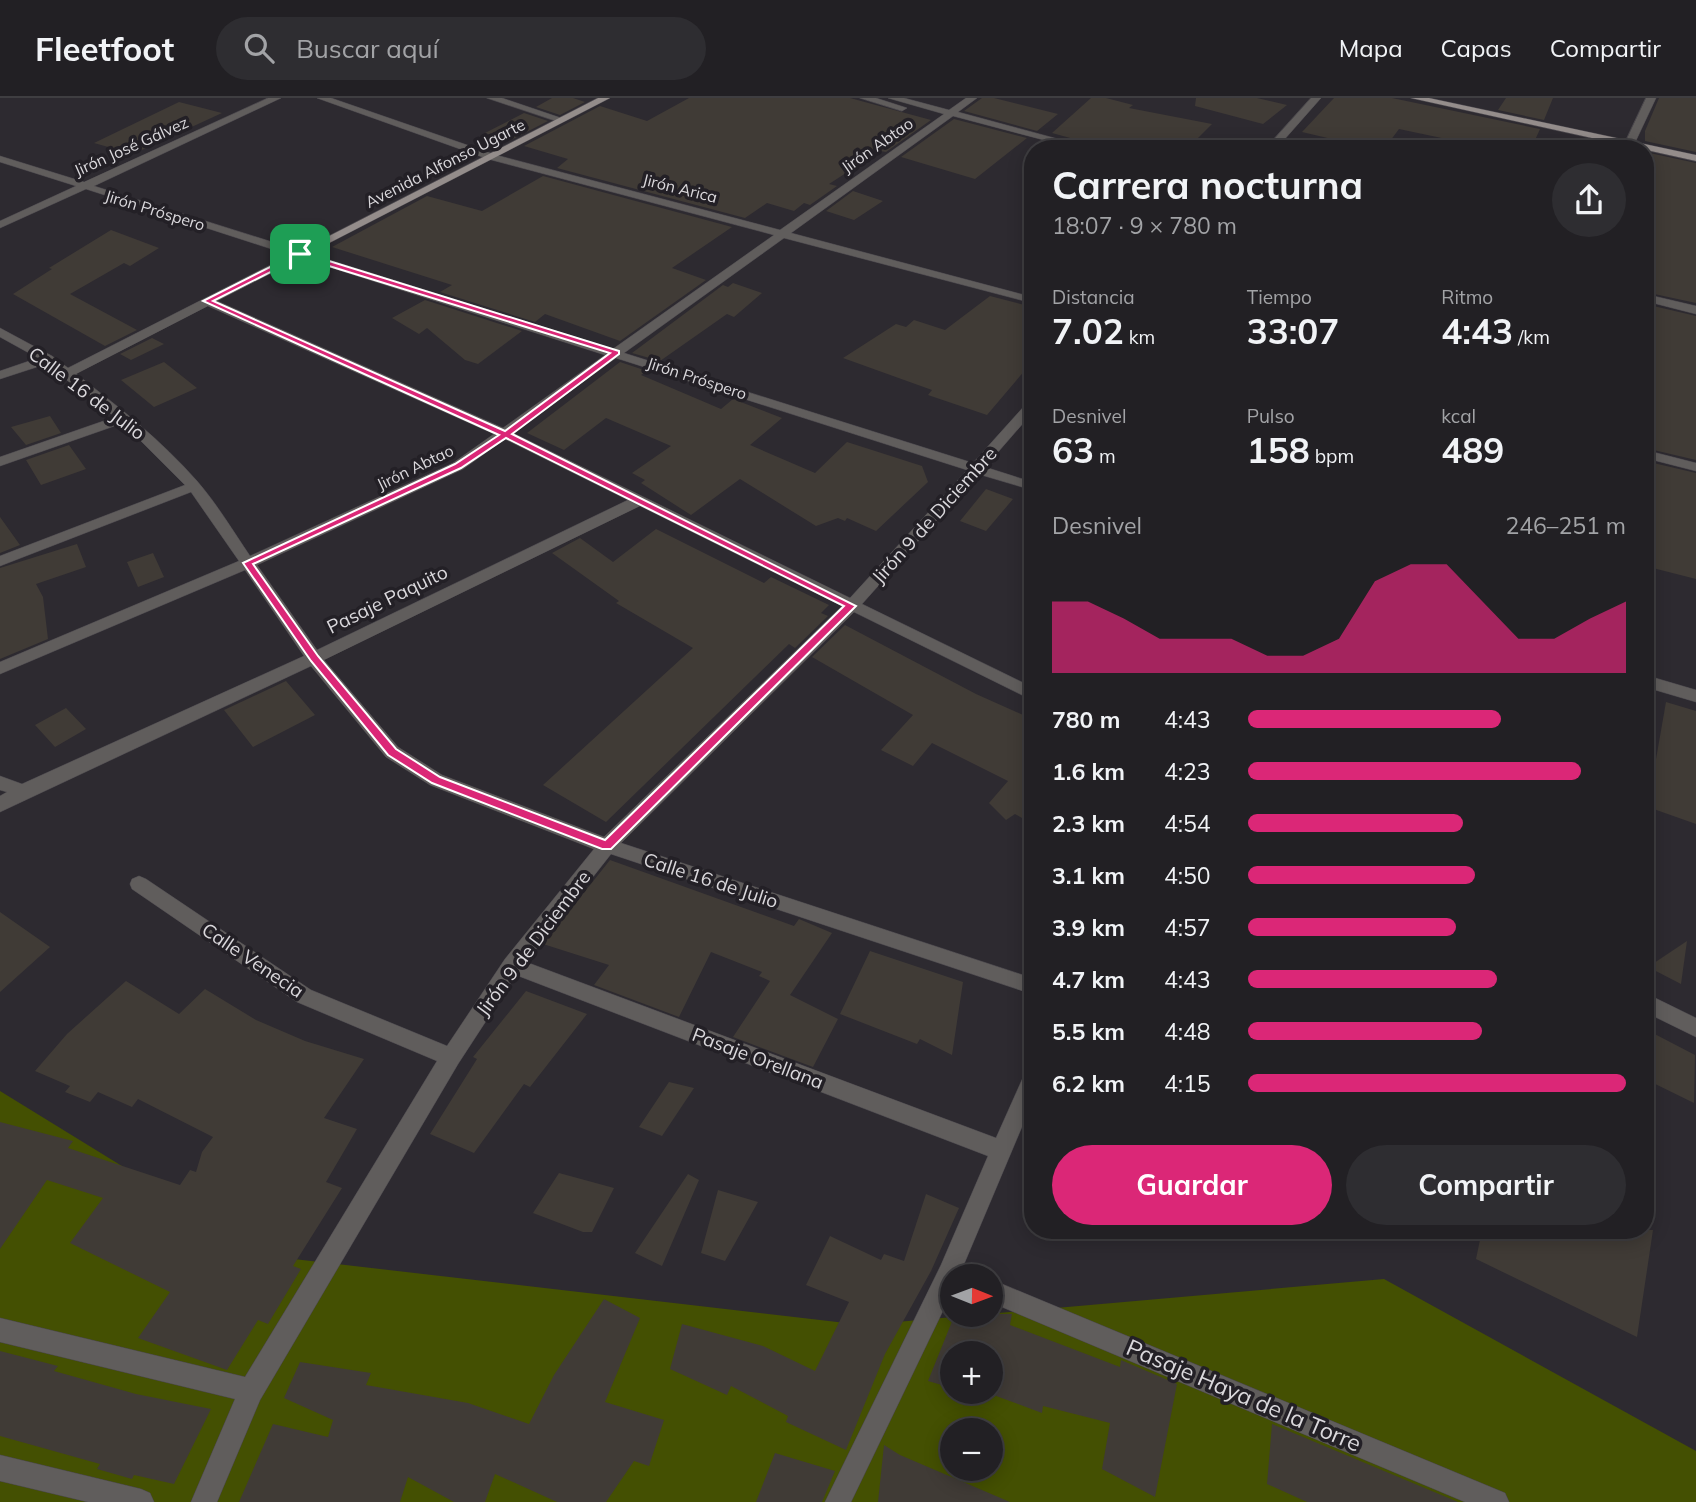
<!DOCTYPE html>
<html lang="es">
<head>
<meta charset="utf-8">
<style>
  body { margin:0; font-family:Mulish,sans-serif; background:#2e2d31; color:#f1f3f6; height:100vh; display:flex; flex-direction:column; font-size:26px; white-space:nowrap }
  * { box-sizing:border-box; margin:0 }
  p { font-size:23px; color:#a2a3a6 }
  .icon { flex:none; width:38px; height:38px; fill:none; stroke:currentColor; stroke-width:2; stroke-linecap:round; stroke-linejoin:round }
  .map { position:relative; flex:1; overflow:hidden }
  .side { position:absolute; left:1024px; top:42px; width:630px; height:1099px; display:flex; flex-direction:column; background:#222024; border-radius:28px; box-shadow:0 4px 18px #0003,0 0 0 2px #3f3e41 }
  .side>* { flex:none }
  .needle { width:46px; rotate:91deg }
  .fabs { position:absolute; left:940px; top:1166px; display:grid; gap:14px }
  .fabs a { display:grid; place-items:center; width:63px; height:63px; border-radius:50%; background:#222024; box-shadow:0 4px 18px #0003,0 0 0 2px #3f3e41; font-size:35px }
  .pin { position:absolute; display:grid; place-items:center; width:60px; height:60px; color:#fff; margin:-30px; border-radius:14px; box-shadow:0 4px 10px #0006 }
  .round { display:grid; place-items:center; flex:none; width:74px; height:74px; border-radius:37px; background:#2e2d31 }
  .head { display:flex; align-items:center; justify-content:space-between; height:119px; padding:0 28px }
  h1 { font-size:38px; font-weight:700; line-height:52px }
  .metrics { display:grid; grid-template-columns:repeat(3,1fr); gap:10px; height:119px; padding:7px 28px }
  .metrics div { display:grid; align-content:center }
  .metrics b { font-size:35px; font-weight:700 }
  .metrics small { font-size:19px; font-weight:400 }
  .metrics p { font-size:19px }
  .chart { height:196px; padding:14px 28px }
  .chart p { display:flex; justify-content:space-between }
  .chart svg { width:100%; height:126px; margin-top:7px; fill:#db2777; opacity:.7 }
  .action { display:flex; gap:14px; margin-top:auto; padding:14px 28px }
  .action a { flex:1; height:80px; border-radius:42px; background:#db2777; color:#fff; font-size:28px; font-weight:700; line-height:80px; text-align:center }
  .action a+a { background:#2e2d31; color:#f1f3f6 }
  ul { padding:0 28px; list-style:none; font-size:23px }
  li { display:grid; grid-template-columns:112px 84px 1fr; align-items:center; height:52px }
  li i { height:18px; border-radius:9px; background:#db2777 }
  header { display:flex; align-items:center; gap:42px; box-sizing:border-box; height:98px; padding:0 35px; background:#222024; border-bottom:2px solid #3f3e41 }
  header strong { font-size:33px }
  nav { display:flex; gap:38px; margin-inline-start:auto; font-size:24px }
  .search { width:490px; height:63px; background:#2e2d31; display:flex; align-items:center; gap:18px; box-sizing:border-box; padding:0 24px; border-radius:38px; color:#a2a3a6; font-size:26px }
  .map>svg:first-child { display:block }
  .green { fill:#445002; fill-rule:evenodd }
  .building { fill:#403b36 }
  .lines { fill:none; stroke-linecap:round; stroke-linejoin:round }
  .minor-casing { stroke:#49464c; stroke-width:1 }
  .major-casing { stroke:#49464c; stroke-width:1 }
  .minor { fill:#605d5c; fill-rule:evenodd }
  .major { fill:#948d8b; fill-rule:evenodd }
  .route { fill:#db2777; stroke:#fff; stroke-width:2; fill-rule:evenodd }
  .labels { text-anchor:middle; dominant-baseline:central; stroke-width:7; stroke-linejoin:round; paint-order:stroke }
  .far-street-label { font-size:16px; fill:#dad8dc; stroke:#232026 }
  .street-label { font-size:19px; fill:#dad8dc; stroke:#232026 }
  .near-street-label { font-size:23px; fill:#dad8dc; stroke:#232026 }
</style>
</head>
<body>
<header>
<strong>Fleetfoot</strong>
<div class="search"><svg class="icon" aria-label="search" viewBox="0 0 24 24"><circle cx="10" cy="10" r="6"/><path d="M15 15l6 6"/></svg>Buscar aquí</div>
<nav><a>Mapa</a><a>Capas</a><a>Compartir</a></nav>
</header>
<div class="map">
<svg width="1696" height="1404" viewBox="0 0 1696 1404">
  <rect width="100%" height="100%" fill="#2d2a30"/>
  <path class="green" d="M 0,993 L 268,1158 L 863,1227 L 1384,1181 L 1696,1353 L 1696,1404 L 0,1404 ZM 952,1255 L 990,1255 L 990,1293 L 952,1293 ZM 952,1332 L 990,1332 L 990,1370 L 952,1370 Z"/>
  <path class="building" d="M 552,0 L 573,0 L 585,4 L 560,17 L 536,9 Z
    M 689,0 L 850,0 L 931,22 L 886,54 L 880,53 L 829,86 L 837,88 L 810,107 L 804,105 L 794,113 L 767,105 L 745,120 L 557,70 L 568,61 L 524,48 L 600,8 L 647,23 Z
    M 982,0 L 994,0 L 1058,16 L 1037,33 L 964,13 Z
    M 1091,0 L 1106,0 L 1133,7 L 1129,10 L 1212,26 L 1187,51 L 1110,51 L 1052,35 Z
    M 1196,0 L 1257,0 L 1287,7 L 1263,26 L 1195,8 Z
    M 1334,0 L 1392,0 L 1540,31 L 1531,51 L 1447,51 L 1451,42 L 1399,31 L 1390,43 L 1380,41 L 1370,50 L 1302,34 Z
    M 1506,0 L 1553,0 L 1544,22 L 1498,12 Z
    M 1659,0 L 1696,0 L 1696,54 L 1645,43 L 1645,33 Z
    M 179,4 L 222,15 L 133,56 L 94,45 Z
    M 524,15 L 548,23 L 509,43 L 485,35 Z
    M 954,21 L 1027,40 L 975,81 L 901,59 Z
    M 1645,54 L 1696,65 L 1696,205 L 1645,194 Z
    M 543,78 L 732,129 L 672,170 L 706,182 L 620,243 L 545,216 L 535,224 L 440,194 L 452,187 L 332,149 L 427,98 L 482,113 Z
    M 853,93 L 883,103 L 854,122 L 826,113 Z
    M 111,132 L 159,150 L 130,168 L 124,165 L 70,196 L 137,232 L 105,248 L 13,196 L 52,171 L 49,170 Z
    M 733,185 L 762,195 L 734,219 L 727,216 L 660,263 L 632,255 L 723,187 L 728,189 Z
    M 990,198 L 1032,209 L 1032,264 L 987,317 L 928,297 L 932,292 L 843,260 L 896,226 L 906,229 L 914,222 L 945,232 Z
    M 425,202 L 522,233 L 478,266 L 465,262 L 427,230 L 419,236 L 392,220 Z
    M 1645,206 L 1696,218 L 1696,362 L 1645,350 Z
    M 152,240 L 164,246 L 131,262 L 120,256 Z
    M 164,264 L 197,290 L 154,309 L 121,282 Z
    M 620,264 L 647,273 L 641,277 L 721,311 L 733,301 L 782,320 L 750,347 L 815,375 L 847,344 L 922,368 L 928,384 L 876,433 L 847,420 L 845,423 L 838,420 L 816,428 L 740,381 L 691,417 L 641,385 L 645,382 L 632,375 L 671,348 L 606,320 L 564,352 L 527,335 Z
    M 50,318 L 61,335 L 26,347 L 11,329 Z
    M 69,347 L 86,371 L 41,387 L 26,362 Z
    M 1645,363 L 1696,375 L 1696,481 L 1645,468 Z
    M 986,391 L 1013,401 L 986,433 L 960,423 Z
    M 0,419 L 20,447 L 0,455 Z
    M 656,431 L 764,485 L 771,479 L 829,507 L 821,515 L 828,518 L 795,550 L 789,546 L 606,724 L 543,687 L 693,550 L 616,505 L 619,503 L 552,455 L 580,440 L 613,464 Z
    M 77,446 L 86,469 L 36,486 L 43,499 L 48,541 L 0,561 L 0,470 Z
    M 153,455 L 164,479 L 138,489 L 127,464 Z
    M 845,527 L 976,596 L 1032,621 L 1032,726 L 1015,716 L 1006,722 L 989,705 L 1008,683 L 932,645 L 913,668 L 881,652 L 913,617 L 812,559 Z
    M 286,583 L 315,617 L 253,649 L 224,612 Z
    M 1666,604 L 1696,613 L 1696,726 L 1645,708 L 1645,682 L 1652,684 Z
    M 66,610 L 86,631 L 55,649 L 35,627 Z
    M 610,762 L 794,828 L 799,821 L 832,835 L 790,897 L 838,921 L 813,969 L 733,939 L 770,883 L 759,878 L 762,874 L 711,854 L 679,919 L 594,887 L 609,867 L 543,846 Z
    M 0,814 L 50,849 L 0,894 Z
    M 1687,843 L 1681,886 L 1648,869 Z
    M 870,853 L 963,884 L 952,957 L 920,941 L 917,946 L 840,916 Z
    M 126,883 L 179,916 L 205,891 L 256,922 L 305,943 L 364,961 L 324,1020 L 357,1031 L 326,1084 L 342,1090 L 293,1168 L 301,1171 L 268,1226 L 258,1222 L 227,1272 L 138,1240 L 170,1194 L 70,1145 L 103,1100 L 47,1082 L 0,1151 L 0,1024 L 73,1043 L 68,1050 L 180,1087 L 190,1072 L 196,1074 L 202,1054 L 213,1039 L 138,1001 L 132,1009 L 98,994 L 90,1004 L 65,994 L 70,988 L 35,973 L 67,936 Z
    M 526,893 L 587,916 L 530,989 L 524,986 L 474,1055 L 430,1036 L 477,961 L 473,959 Z
    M 1645,931 L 1695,957 L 1694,1005 L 1645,981 Z
    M 669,984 L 694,990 L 662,1038 L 639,1029 Z
    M 559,1075 L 614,1090 L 592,1134 L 583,1134 L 533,1115 Z
    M 688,1076 L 699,1082 L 662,1168 L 635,1155 Z
    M 718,1092 L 758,1104 L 725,1163 L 701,1155 Z
    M 926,1096 L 959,1110 L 931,1173 L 885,1256 L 846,1352 L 786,1324 L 788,1318 L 731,1288 L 727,1297 L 670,1271 L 682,1226 L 763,1248 L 815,1273 L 849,1204 L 806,1187 L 830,1138 L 881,1162 L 884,1156 L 904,1163 Z
    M 1482,1132 L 1653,1132 L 1637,1239 L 1476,1161 Z
    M 604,1201 L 640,1220 L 605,1304 L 664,1322 L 649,1368 L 634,1363 L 606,1404 L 557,1404 L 495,1376 L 485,1404 L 454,1404 L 408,1379 L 400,1404 L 239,1404 L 273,1326 L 328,1339 L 333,1322 L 284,1300 L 300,1264 L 371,1275 L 366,1287 L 468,1305 L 529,1326 L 554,1277 Z
    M 955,1216 L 1012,1216 L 1010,1227 L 1120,1269 L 1121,1262 L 1177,1286 L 1155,1399 L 1102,1371 L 1110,1325 L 1043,1308 L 1042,1315 L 988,1295 L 987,1301 L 962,1293 L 990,1293 L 990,1255 L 952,1255 L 952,1290 L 928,1283 Z
    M 0,1253 L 58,1268 L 54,1273 L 136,1296 L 211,1311 L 174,1386 L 134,1377 L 132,1381 L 97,1371 L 100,1366 L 0,1338 Z
    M 1272,1326 L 1458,1404 L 1307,1404 L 1267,1386 Z
    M 884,1347 L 900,1357 L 1010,1404 L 878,1404 Z
    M 775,1355 L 835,1373 L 822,1404 L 756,1404 Z"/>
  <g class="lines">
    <defs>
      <path id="minor" d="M 268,0 L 281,0 L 94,88 L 613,251 L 774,137 L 488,61 L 317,0 L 331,0 L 496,57 L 780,132 L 944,16 L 888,0 L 904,0 L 949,12 L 966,0 L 977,0 L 958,14 L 1095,51 L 1078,51 L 953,18 L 791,135 L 1032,199 L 1032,205 L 784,140 L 624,255 L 973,365 L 1027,305 L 1032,304 L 1032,315 L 985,369 L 1032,384 L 1032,392 L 978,376 L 862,506 L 1032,589 L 1032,602 L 854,514 L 621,745 L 1032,880 L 1032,896 L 611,756 L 526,864 L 996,1040 L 1025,975 L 1032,973 L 1032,1005 L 959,1178 L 952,1178 L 952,1194 L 851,1404 L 825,1404 L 941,1167 L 988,1058 L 516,877 L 458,966 L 260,1302 L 217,1404 L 191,1404 L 235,1301 L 0,1244 L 0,1220 L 245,1279 L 437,963 L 297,904 L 132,791 L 130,786 L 132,781 L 139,778 L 146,781 L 311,892 L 447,948 L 505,861 L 594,751 L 430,687 L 386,659 L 311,568 L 0,714 L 0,698 L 7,694 L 0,692 L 0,678 L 22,686 L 304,558 L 245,472 L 0,576 L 0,564 L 239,463 L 191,394 L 0,468 L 0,458 L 185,387 L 123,325 L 0,368 L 0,359 L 115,319 L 46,266 L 0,281 L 0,273 L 38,260 L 0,239 L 0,230 L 52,258 L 68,270 L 290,157 L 86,91 L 0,130 L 0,123 L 76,88 L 0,64 L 0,58 L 84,84 ZM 301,160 L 605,257 L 503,330 L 217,203 ZM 208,208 L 494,336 L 453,365 L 250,458 C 233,433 217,406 197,383 C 161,342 119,309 76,276 ZM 616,260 L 967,372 L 850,500 L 513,335 ZM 505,341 L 628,402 L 317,552 L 257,467 L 463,371 ZM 640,408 L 842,508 L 604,739 L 442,677 L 398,649 L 324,562 Z
        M 487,0 L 502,0 L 567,22 L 559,24 Z
        M 860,0 L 876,0 L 907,10 L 902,13 Z
        M 1311,0 L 1321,0 L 1276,51 L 1265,51 Z
        M 1646,0 L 1656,0 L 1632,51 L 1622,51 Z
        M 1645,196 L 1696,208 L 1696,216 L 1645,203 Z
        M 1645,352 L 1696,365 L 1696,373 L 1645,360 Z
        M 1645,577 L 1696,592 L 1696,604 L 1645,589 Z
        M 1645,895 L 1696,920 L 1696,939 L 1645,914 Z
        M 990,1181 L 1505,1395 L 1509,1404 L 1465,1404 L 990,1204 Z
        M 0,1357 L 141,1391 L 150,1395 L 154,1404 L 88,1404 L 0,1383 Z"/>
      <path id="major" d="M 598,0 L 610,0 L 304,158 L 294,156 Z
        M 1411,0 L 1429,0 L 1696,57 L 1696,63 Z"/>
    </defs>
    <use href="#minor" class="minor-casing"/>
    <use href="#major" class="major-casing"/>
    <use href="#minor" class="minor"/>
    <use href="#major" class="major"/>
  </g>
  <path class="route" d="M 300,154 L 619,253 L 619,256 L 512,336 L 856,508 L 611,751 L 602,751 L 432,685 L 388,657 L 311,563 L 243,465 L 455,366 L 499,337 L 203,203 ZM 300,159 L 610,255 L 505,333 L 213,203 ZM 506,340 L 844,508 L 605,742 L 440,679 L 396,651 L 318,558 L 253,466 L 461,370 Z"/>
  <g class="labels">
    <g class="far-street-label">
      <text transform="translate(877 47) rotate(-35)">Jirón Abtao</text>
      <text transform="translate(131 48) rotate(-24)">Jirón José Gálvez</text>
      <text transform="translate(445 65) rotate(-27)">Avenida Alfonso Ugarte</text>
      <text transform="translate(680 90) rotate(14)">Jirón Arica</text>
      <text transform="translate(155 112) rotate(17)">Jirón Próspero</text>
      <text transform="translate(697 280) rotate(18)">Jirón Próspero</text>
      <text transform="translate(415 369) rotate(-26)">Jirón Abtao</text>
    </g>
    <g class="street-label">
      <text transform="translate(87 295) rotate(37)">Calle 16 de Julio</text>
      <text transform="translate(934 417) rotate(-48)">Jirón 9 de Diciembre</text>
      <text transform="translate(387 501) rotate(-26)">Pasaje Paquito</text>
      <text transform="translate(711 782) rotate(18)">Calle 16 de Julio</text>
      <text transform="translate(533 845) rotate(-53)">Jirón 9 de Diciembre</text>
      <text transform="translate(253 862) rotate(34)">Calle Venecia</text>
      <text transform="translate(758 960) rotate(21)">Pasaje Orellana</text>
    </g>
    <g class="near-street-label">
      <text transform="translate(1244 1297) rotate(23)">Pasaje Haya de la Torre</text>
    </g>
  </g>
</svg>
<div class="fabs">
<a><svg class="needle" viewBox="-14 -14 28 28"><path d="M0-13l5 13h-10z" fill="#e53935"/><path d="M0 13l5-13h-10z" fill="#a2a3a6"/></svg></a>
<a>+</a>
<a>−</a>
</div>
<div class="pin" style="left:300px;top:156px;background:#1e9e55"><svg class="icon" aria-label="arrive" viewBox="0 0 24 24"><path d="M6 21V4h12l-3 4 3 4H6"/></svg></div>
<section class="side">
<div class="head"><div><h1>Carrera nocturna</h1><p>18:07 · 9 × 780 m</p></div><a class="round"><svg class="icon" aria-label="share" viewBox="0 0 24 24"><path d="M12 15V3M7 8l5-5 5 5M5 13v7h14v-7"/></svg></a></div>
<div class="metrics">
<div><p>Distancia</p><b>7.02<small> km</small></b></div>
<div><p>Tiempo</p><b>33:07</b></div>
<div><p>Ritmo</p><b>4:43<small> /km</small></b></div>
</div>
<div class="metrics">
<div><p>Desnivel</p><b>63<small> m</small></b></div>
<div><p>Pulso</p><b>158<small> bpm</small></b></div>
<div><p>kcal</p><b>489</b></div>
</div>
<div class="chart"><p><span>Desnivel</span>246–251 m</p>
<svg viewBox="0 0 160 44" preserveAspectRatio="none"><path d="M0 44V19L10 19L20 25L30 32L40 32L50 32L60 38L70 38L80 32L90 12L100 6L110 6L120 19L130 32L140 32L150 25L160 19V44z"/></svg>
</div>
<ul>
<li><b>780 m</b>4:43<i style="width:67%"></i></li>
<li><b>1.6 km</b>4:23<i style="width:88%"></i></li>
<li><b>2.3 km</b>4:54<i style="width:57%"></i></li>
<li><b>3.1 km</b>4:50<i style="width:60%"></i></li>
<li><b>3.9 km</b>4:57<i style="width:55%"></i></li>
<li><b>4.7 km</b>4:43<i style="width:66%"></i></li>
<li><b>5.5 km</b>4:48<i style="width:62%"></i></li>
<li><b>6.2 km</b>4:15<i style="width:100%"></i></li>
</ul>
<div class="action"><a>Guardar</a><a>Compartir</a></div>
</section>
</div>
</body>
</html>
